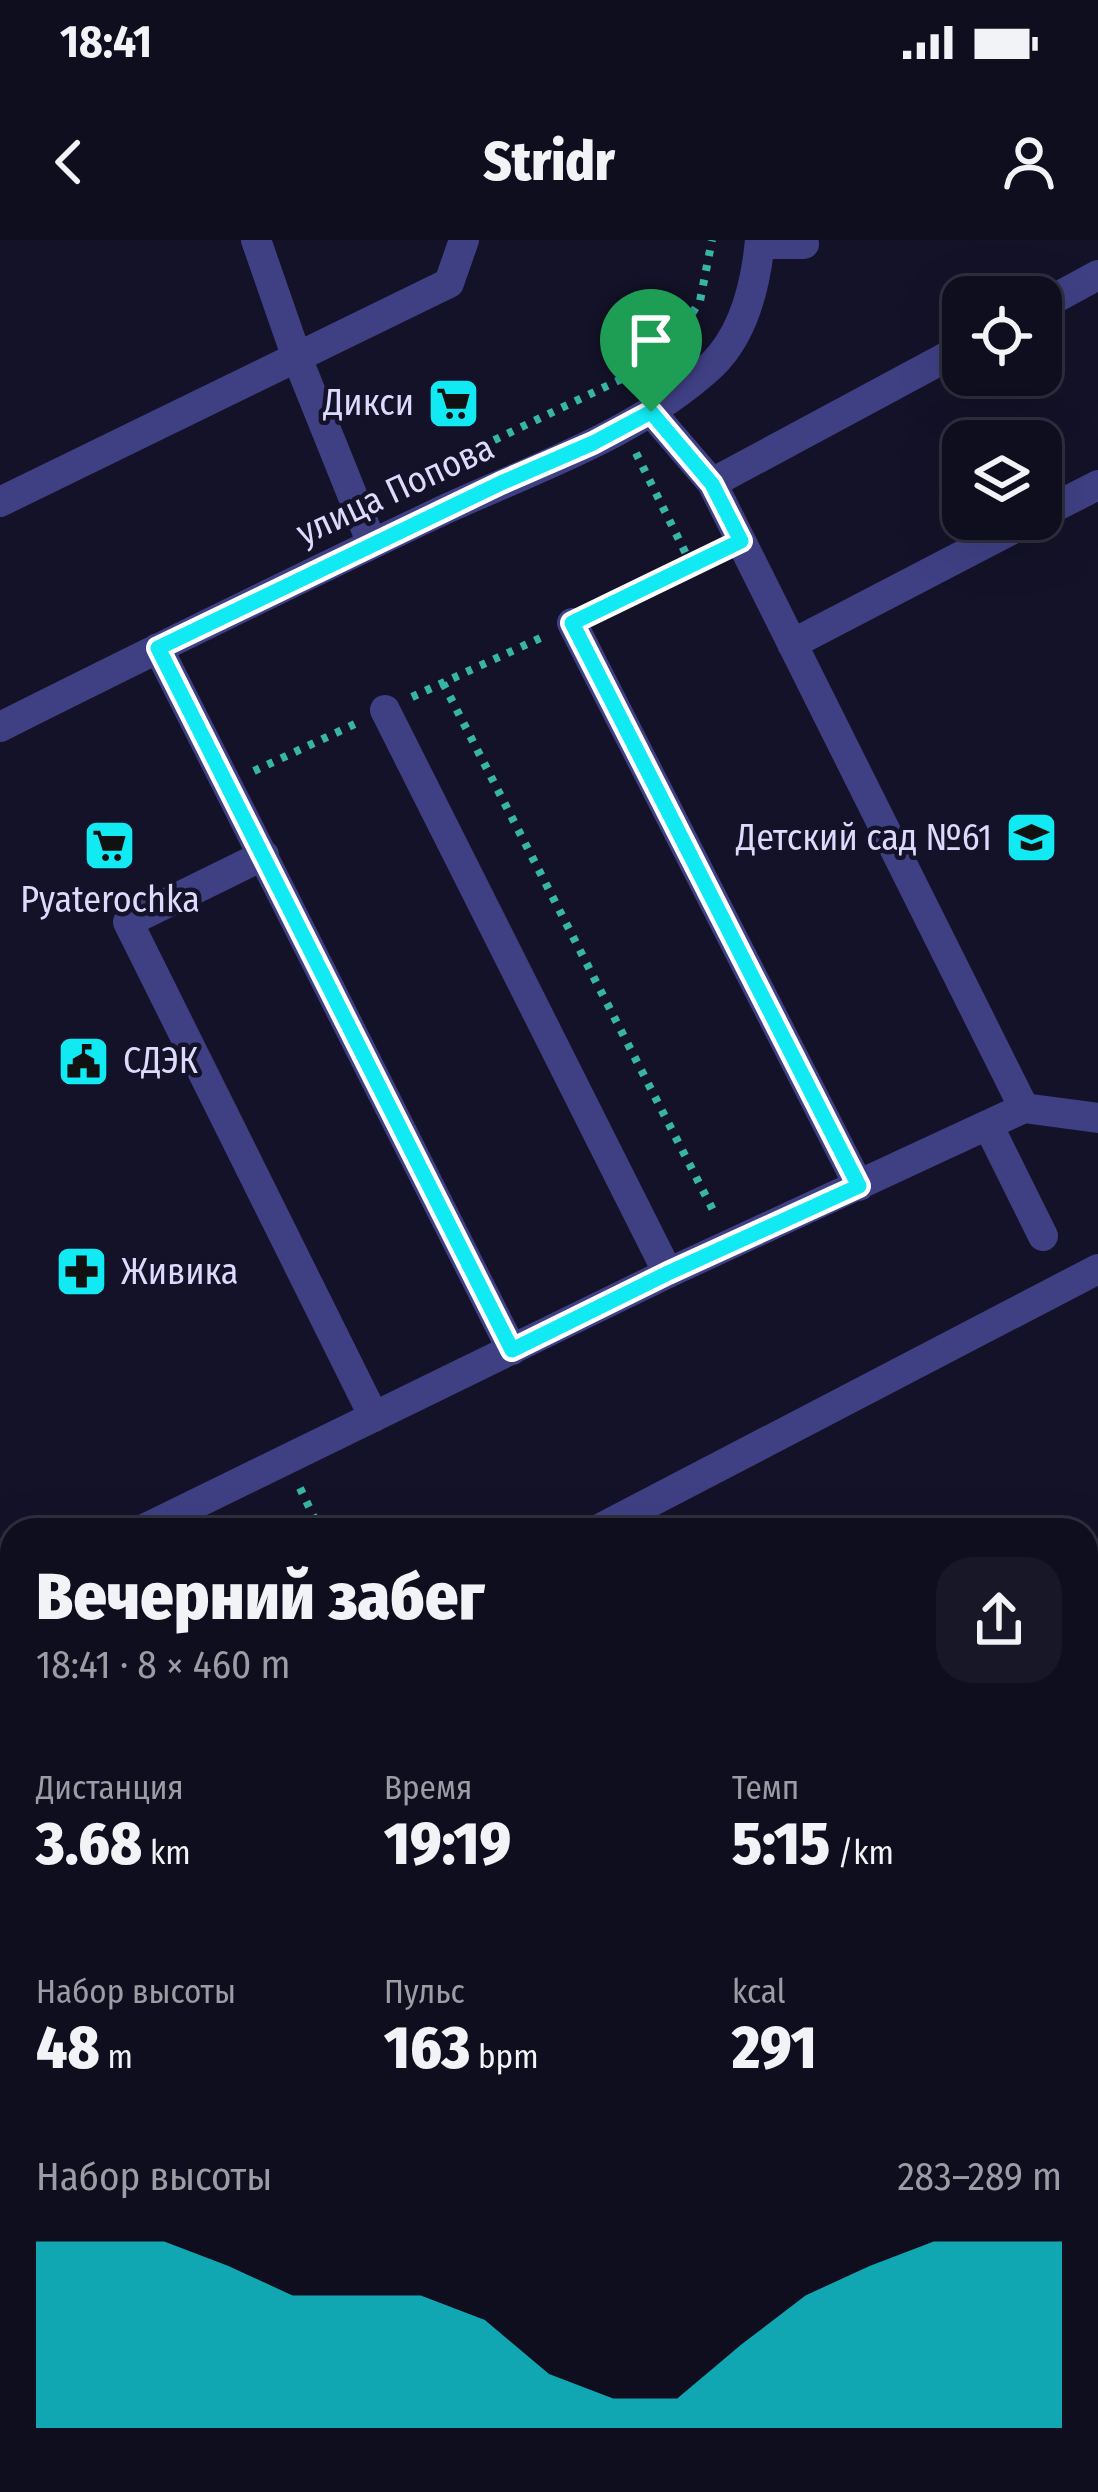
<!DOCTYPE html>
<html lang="ru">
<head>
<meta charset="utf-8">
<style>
  body { margin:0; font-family:"Fira Sans Condensed",sans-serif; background:#181727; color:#f1f3f6; height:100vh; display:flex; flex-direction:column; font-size:45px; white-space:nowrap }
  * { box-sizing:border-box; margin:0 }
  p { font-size:39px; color:#9b9ca4 }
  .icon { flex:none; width:66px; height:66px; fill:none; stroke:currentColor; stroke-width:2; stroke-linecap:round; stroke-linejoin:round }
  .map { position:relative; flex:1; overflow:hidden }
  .sheet { position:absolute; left:0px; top:1278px; width:1098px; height:975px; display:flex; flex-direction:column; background:#0f0e1e; border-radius:36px 36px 0 0; box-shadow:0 12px 48px #0002,0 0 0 3px #2f2e3c }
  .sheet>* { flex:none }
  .tools { position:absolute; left:942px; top:36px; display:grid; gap:24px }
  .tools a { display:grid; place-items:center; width:120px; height:120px; border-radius:24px; background:#0f0e1e; box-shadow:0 12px 48px #0002,0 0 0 3px #2f2e3c; font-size:60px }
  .pin { position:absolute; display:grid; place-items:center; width:102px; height:102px; color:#fff; margin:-123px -51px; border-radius:50% 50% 50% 0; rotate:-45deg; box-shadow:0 0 12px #0007 }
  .pin .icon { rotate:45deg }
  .round { display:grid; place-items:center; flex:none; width:126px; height:126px; border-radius:36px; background:#181727 }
  .head { display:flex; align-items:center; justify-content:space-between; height:204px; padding:0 36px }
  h1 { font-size:66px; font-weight:800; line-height:90px }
  .figures { display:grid; grid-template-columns:repeat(3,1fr); gap:18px; height:204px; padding:12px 36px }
  .figures div { display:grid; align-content:center }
  .figures b { font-size:60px; font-weight:800 }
  .figures small { font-size:33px; font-weight:400 }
  .figures p { font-size:33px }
  .chart { height:336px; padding:24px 36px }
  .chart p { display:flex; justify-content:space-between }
  .chart svg { width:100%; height:216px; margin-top:12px; fill:#11e9f3; opacity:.7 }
  .status { display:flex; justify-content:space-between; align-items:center; height:84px; padding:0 60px; background:#0f0e1e; direction:ltr }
  .status svg { height:33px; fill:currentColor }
  header { display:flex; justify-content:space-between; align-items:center; height:156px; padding:0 36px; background:#0f0e1e; font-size:54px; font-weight:800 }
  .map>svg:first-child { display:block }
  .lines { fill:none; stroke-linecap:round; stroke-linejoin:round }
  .path { stroke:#37b5a6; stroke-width:8; stroke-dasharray:6 9; stroke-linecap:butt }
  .minor { stroke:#3f4084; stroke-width:30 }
  .major { stroke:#ba67f7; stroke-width:30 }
  .route-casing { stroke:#fff; stroke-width:24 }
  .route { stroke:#11e9f3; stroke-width:15 }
  .labels { text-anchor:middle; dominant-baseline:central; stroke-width:9; stroke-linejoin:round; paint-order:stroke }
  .poi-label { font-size:36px; fill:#dddafd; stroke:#141228; text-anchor:end }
  .street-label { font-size:36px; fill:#dddafd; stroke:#141228 }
</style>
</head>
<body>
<div class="status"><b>18:41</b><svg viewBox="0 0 49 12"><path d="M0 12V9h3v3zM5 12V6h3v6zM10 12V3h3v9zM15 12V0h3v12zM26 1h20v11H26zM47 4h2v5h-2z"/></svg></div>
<header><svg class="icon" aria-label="back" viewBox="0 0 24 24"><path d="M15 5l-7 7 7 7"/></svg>Stridr<svg class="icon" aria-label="person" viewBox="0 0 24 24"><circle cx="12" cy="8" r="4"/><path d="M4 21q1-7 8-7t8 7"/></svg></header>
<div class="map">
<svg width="1098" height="2252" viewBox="0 0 1098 2252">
  <rect width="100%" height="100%" fill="#141228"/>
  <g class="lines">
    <path class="path" d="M 636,213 L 692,326
      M 386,252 L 634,133 L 674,102 L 700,61 L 712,0
      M 602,369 L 713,315
      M 443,443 L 716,976
      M 412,457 L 545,396
      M 254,531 L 355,484
      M 300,1248 L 320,1290
      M 0,1602 L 12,1625
      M 0,1699 L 12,1693
      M 162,2241 L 163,2252
      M 316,2241 L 321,2252
      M 566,2252 L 570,2241"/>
    <path class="minor" d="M 256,0 L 296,115 L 372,304
      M 760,4 L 804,4
      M 1041,66 L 1098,35
      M 651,172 L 712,243 L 1024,868 L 1098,878
      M 712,243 L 963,108
      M 0,262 L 449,43 L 464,0
      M 1041,274 L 1098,245
      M 572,383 L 859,946
      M 792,404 L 1032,279
      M 158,408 L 512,1110
      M 385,470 L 668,1033
      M 0,487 C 144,415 288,344 433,275 C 528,230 634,197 712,125 C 744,94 756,43 760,0
      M 264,615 L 128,682 L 374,1177
      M 988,885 L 1043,996
      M 142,1290 L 668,1033 L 1024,868
      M 597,1290 L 1098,1029
      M 1086,1359 L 1098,1352
      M 0,1454 L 12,1448
      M 1086,1497 L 1098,1521
      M 1086,1876 L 1098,1900
      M 1086,2031 L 1098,2030
      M 0,2160 L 12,2159
      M 502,2252 L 523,2241"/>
    <path class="major" d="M 0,1376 L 12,1402
      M 428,2241 L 434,2252"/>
  </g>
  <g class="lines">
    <defs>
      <path id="route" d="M 651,172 L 712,244 L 741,301 L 572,383 L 859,946 L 668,1033 L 512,1110 L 158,408 L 501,243 L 593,203 Z"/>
    </defs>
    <use href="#route" class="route-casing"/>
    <use href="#route" class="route"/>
  </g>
  <defs>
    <symbol id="supermarket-square" viewBox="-11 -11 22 22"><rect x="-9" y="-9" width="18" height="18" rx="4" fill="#11e9f3" stroke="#141228"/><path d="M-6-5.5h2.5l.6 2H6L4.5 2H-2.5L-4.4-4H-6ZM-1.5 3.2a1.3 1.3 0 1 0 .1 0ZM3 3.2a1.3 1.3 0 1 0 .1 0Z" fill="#111"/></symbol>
    <symbol id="school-square" viewBox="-11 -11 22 22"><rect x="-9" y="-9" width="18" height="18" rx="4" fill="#11e9f3" stroke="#141228"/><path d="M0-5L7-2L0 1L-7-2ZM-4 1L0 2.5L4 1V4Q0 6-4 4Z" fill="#111"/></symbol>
    <symbol id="civic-square" viewBox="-11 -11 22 22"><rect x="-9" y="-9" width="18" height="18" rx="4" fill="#11e9f3" stroke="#141228"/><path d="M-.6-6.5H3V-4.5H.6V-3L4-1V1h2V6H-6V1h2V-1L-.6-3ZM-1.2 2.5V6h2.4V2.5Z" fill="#111"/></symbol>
    <symbol id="pharmacy-square" viewBox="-11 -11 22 22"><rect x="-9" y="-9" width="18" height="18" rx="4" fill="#11e9f3" stroke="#141228"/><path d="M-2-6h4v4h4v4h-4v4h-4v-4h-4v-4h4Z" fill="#111"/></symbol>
  </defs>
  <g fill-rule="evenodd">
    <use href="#supermarket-square" x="424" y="134" width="59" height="59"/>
    <use href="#school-square" x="1002" y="568" width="59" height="59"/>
    <use href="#supermarket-square" x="80" y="576" width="59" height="59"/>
    <use href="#civic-square" x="54" y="792" width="59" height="59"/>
    <use href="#pharmacy-square" x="52" y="1002" width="59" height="59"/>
  </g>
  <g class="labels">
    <g class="poi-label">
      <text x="414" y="163">Дикси</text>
      <text x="992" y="598">Детский сад №61</text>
      <text x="110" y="660" text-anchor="middle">Pyaterochka</text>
      <text x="123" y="821" text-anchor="start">СДЭК</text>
      <text x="121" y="1032" text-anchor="start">Живика</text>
    </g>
    <g class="street-label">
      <text transform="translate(395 250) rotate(-25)">улица Попова</text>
    </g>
  </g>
</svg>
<div class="tools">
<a><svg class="icon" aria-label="locate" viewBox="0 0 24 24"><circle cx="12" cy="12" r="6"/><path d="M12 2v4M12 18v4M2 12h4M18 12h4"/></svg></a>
<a><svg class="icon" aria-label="layers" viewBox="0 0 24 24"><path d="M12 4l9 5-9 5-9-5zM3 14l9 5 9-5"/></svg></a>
</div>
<div class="pin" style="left:651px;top:172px;background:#1e9e55"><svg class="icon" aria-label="arrive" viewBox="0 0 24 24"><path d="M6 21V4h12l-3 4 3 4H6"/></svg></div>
<section class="sheet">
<div class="head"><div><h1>Вечерний забег</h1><p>18:41 · 8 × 460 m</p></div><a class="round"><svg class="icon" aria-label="share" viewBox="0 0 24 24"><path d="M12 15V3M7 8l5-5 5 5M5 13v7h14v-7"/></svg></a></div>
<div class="figures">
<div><p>Дистанция</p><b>3.68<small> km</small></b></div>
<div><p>Время</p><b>19:19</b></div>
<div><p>Темп</p><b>5:15<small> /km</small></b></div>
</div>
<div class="figures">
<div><p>Набор высоты</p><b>48<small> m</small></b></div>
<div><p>Пульс</p><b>163<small> bpm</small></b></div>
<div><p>kcal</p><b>291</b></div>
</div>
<div class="chart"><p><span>Набор высоты</span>283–289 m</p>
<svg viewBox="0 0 160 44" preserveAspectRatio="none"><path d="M0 44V6L10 6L20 6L30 11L40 17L50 17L60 17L70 22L80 33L90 38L100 38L110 27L120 17L130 11L140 6L150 6L160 6V44z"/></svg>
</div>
</section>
</div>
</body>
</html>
